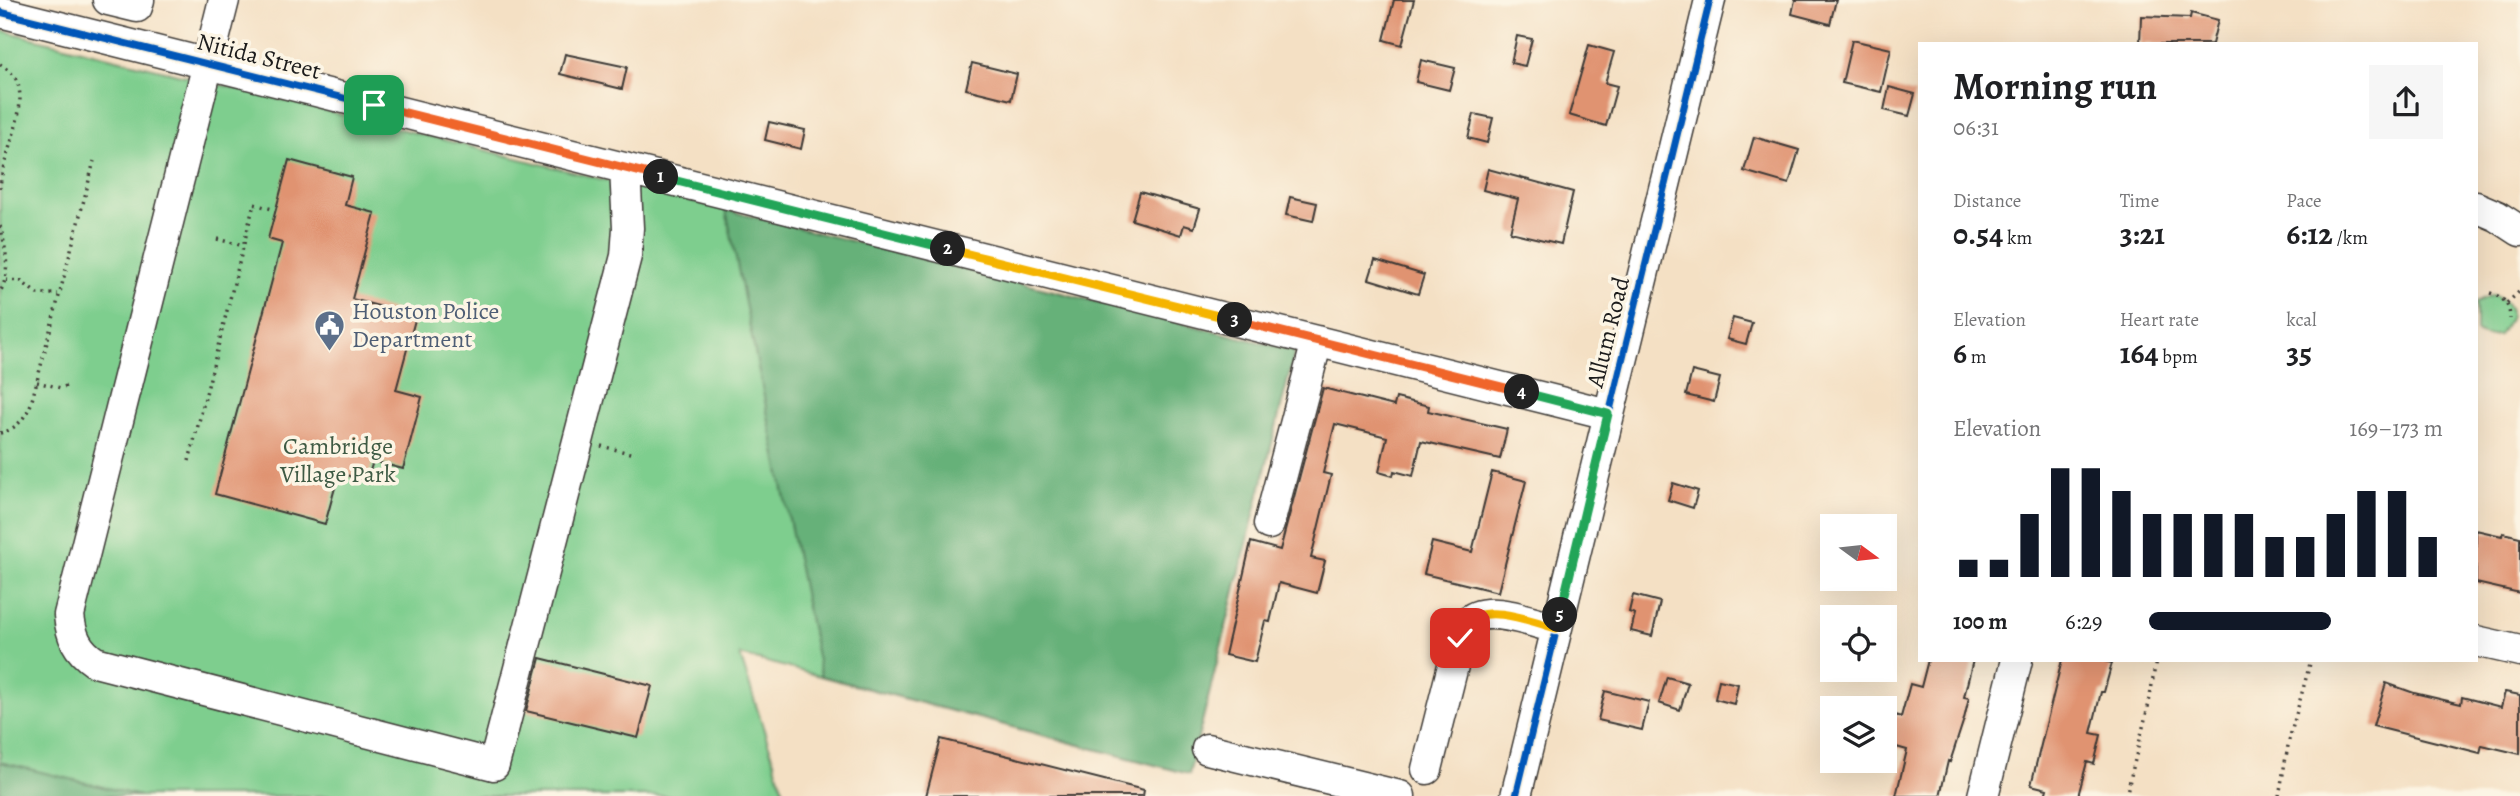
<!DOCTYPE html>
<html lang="en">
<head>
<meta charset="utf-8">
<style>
  body { margin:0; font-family:Alegreya,serif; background:#f6f6f6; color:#202124; height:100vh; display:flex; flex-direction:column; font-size:26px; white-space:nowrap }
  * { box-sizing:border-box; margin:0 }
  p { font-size:23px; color:#757577 }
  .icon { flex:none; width:38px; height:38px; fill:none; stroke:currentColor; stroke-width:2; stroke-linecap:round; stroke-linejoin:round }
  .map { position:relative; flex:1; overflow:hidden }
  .side { position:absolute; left:1918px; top:42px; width:560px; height:620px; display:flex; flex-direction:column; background:#fff; border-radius:0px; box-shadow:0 7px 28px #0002 }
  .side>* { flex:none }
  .needle { width:46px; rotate:105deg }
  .controls { position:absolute; left:1820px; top:514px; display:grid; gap:14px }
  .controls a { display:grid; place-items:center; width:77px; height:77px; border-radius:0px; background:#fff; box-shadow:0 7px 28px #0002; font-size:35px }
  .pin { position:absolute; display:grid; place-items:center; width:60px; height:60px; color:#fff; margin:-30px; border-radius:14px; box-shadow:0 4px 10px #0006 }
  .km { position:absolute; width:35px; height:35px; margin:-18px; border-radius:50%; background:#222; color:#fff; font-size:19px; line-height:35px; text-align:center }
  .round { display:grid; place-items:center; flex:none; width:74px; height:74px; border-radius:0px; background:#f6f6f6 }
  .overview { display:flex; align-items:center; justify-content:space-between; height:119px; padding:0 35px }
  h1 { font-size:38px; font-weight:700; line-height:52px }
  .metrics { display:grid; grid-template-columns:repeat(3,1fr); gap:10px; height:119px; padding:7px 35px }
  .metrics div { display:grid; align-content:center }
  .metrics b { font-size:30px; font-weight:700 }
  .metrics small { font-size:19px; font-weight:400 }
  .metrics p { font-size:19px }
  .chart { height:196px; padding:14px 35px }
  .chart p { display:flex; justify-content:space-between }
  .chart svg { width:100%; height:126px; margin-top:7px; stroke:#111827; stroke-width:6 }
  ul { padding:0 35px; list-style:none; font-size:23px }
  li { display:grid; grid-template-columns:112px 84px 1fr; align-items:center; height:52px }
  li i { height:18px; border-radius:9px; background:#111827 }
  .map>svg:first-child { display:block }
  .green { fill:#7ece8e; stroke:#4d7555; stroke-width:2 }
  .forest { fill:#66b179; stroke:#41664a; stroke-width:2 }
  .building { fill:#e09371 }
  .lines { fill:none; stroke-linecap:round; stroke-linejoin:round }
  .minor-casing { stroke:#3c3935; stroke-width:33 }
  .path { stroke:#3c3935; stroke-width:3.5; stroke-dasharray:2 5; stroke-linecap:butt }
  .minor { stroke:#fff; stroke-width:30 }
  .cycleway-casing { stroke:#fcf5e5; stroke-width:11 }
  .cycleway { stroke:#0057b8; stroke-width:7 }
  .split-1-casing { stroke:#fff; stroke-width:14 }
  .split-2-casing { stroke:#fff; stroke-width:14 }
  .split-3-casing { stroke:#fff; stroke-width:14 }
  .split-4-casing { stroke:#fff; stroke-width:14 }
  .split-5-casing { stroke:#fff; stroke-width:14 }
  .split-6-casing { stroke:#fff; stroke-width:14 }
  .split-1 { stroke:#f0652b; stroke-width:9 }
  .split-2 { stroke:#22a559; stroke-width:9 }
  .split-3 { stroke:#f5b400; stroke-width:9 }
  .split-4 { stroke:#f0652b; stroke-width:9 }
  .split-5 { stroke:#22a559; stroke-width:9 }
  .split-6 { stroke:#f5b400; stroke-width:9 }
  .labels { text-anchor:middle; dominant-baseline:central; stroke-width:7; stroke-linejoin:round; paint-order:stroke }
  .street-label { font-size:24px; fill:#1c1c1c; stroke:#fcf5e5 }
  .service-label { font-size:24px; fill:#4e5e75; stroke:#fcf5e5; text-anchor:start }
  .park-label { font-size:24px; fill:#3e5a44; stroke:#fcf5e5 }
</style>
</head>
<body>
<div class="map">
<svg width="2520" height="796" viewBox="0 0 2520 796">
  <rect width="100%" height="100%" fill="#fcf5e5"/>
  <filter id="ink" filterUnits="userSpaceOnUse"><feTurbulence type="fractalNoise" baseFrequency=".0143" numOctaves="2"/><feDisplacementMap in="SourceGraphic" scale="14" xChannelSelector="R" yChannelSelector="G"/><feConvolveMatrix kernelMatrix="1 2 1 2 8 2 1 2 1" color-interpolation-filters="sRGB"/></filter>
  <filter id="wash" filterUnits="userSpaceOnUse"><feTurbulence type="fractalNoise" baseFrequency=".00686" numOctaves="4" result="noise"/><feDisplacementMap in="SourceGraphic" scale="28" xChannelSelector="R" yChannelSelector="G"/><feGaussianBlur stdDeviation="1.57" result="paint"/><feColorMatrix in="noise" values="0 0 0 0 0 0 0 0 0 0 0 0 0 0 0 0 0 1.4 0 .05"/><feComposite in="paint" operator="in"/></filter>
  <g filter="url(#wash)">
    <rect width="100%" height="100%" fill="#f4e0c4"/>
    <path class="green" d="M 0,30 L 1295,351 L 1189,774 L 740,655 L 785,796 L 0,796 Z
      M 2494,294 C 2516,307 2513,316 2499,335 L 2485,336 L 2476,332 L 2476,302 Z"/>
    <path class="forest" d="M 726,210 L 1295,351 L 1189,774 L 821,676 Z
      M 0,762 L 140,796 L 0,796 Z"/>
    <g id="blocks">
      <path class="building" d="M 1394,0 L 1414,0 L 1402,45 L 1384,40 Z
        M 1795,0 L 1836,0 L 1830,24 L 1792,14 Z
        M 2191,13 L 2218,20 L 2212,44 L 2140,44 L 2141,16 L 2190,18 Z
        M 1517,36 L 1532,39 L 1525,66 L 1511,63 Z
        M 1852,40 L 1891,49 L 1881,92 L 1842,83 Z
        M 1589,45 L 1614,52 L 1605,83 L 1617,86 L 1606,126 L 1569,115 Z
        M 565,54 L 627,67 L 622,89 L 560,74 Z
        M 1421,60 L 1455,68 L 1449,90 L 1416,82 Z
        M 972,63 L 1017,74 L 1011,100 L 966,89 Z
        M 1889,87 L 1915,94 L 1909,116 L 1884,110 Z
        M 1474,114 L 1493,118 L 1487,143 L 1468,138 Z
        M 769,122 L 805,130 L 801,149 L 765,140 Z
        M 1754,137 L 1799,150 L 1789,184 L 1744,171 Z
        M 289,160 L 352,177 L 345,205 L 375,213 L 352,299 L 416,316 L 396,390 L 422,397 L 403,469 L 373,461 L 367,481 L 339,473 L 325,524 L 215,494 L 282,243 L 268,239 Z
        M 1488,169 L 1573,192 L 1561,244 L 1510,232 L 1518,199 L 1483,190 Z
        M 1140,192 L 1200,209 L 1194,228 L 1184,225 L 1181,235 L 1132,220 Z
        M 1290,197 L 1317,203 L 1313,221 L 1286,215 Z
        M 1375,260 L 1424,275 L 1418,294 L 1369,279 Z
        M 1733,318 L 1752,323 L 1746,344 L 1727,339 Z
        M 1692,371 L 1720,378 L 1714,402 L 1686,395 Z
        M 1323,388 L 1394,406 L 1396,398 L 1429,406 L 1428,411 L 1507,429 L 1500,459 L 1421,441 L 1413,476 L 1394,471 L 1393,476 L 1379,472 L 1387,437 L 1335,424 L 1323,473 L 1331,475 L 1311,558 L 1325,561 L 1317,593 L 1279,583 L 1270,622 L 1265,621 L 1255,662 L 1225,655 L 1251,542 L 1280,550 Z
        M 1492,472 L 1526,481 L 1498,592 L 1424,574 L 1432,542 L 1472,552 Z
        M 1673,483 L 1698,491 L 1693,508 L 1668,500 Z
        M 2476,530 L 2502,536 L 2503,533 L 2520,537 L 2520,593 L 2476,583 Z
        M 1633,595 L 1660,602 L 1652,636 L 1631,631 L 1635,614 L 1629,612 Z
        M 540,658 L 652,686 L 638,738 L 526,711 Z
        M 1928,660 L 1973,660 L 1964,697 L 1969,698 L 1964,719 L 1950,762 L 1948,761 L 1940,796 L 1896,796 L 1907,750 L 1886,744 L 1895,715 L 1901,717 L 1910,684 L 1921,687 Z
        M 2062,660 L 2100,660 L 2112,663 L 2104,692 L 2101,692 L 2091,733 L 2101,735 L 2094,764 L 2087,762 L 2078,796 L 2045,796 L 2047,789 L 2031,785 Z
        M 1667,677 L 1688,683 L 1680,710 L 1659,703 Z
        M 1719,680 L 1738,684 L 1734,704 L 1715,699 Z
        M 2386,683 L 2414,693 L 2461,704 L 2462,697 L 2501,707 L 2505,692 L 2520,695 L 2520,754 L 2482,745 L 2480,753 L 2373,726 Z
        M 1605,691 L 1649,702 L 1642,730 L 1598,720 Z
        M 941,739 L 1144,790 L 1143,796 L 926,796 Z"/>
    </g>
  </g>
  <g filter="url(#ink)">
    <use href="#blocks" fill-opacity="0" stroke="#3c3935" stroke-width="2"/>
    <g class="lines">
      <defs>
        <path id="minor" d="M 108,0 L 137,7 L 139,0
          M 224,0 L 69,615 C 71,636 77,650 95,662 L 494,765 L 626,256 L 628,228 L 625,168
          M 0,12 L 1608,414
          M 2476,207 L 2497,216 L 2520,231
          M 1269,524 L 1317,341
          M 2476,641 L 2520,651
          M 1207,749 L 1400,796
          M 1427,769 L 1460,638 C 1462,633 1464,627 1467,623 C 1485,602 1534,623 1556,628
          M 1516,796 L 1710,0
          M 1983,796 L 2017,660"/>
      </defs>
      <use href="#minor" class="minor-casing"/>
      <path class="path" d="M 0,64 C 7,69 16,76 18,84 C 27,115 2,156 0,188
        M 0,226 C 6,247 11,273 0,292
        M 217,239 L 244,246
        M 6,280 L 21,281 L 37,294 L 58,294
        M 2490,293 C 2504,297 2510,305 2510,319
        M 2507,303 L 2520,291
        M 37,382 L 61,388 L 66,386
        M 0,433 C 16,430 25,418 31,404 L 94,161
        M 601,446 L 634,454
        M 189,461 L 254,204 L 276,210
        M 2126,796 L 2149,703 L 2156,660
        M 2279,796 L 2289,740 L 2311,660"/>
      <use href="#minor" class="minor"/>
      <defs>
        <path id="cycleway" d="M 0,12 L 1608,414
          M 1516,796 L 1710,0"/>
      </defs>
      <use href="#cycleway" class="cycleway-casing"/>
      <use href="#cycleway" class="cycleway"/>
    </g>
  </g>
  <g class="lines" filter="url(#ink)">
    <defs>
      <path id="split-1" d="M 374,105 L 661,177"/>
      <path id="split-2" d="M 661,177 L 948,249"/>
      <path id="split-3" d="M 948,249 L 1235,320"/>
      <path id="split-4" d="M 1235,320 L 1522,392"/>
      <path id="split-5" d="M 1522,392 L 1608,414 L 1560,615"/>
      <path id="split-6" d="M 1460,638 C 1462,633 1464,627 1467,623 C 1485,602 1534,622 1556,628 L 1560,615"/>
    </defs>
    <use href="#split-1" class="split-1-casing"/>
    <use href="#split-2" class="split-2-casing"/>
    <use href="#split-3" class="split-3-casing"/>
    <use href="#split-4" class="split-4-casing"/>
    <use href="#split-5" class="split-5-casing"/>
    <use href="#split-6" class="split-6-casing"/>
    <use href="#split-1" class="split-1"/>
    <use href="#split-2" class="split-2"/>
    <use href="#split-3" class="split-3"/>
    <use href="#split-4" class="split-4"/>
    <use href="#split-5" class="split-5"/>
    <use href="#split-6" class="split-6"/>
  </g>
  <defs>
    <symbol id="civic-pin" viewBox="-11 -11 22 30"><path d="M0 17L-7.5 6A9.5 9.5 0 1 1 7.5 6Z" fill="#5c6f8a" stroke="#fcf5e5"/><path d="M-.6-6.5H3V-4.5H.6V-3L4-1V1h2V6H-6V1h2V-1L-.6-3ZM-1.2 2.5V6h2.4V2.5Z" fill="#fff"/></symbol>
  </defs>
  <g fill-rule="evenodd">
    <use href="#civic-pin" x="312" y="308" width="35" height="47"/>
  </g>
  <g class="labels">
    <g class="street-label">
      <text transform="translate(259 56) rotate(14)">Nitida Street</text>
      <text transform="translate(1608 332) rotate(-76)">Allum Road</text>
    </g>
    <g class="service-label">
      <text x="352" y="311">Houston Police<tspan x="352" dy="28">Department</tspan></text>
    </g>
    <g class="park-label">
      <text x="338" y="446">Cambridge<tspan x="338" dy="28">Village Park</tspan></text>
    </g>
  </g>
</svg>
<div class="controls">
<a><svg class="needle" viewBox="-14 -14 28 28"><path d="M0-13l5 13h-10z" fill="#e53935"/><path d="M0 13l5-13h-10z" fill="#757577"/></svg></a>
<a><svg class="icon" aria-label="locate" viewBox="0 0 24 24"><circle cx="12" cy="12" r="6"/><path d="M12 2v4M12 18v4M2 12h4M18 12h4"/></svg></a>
<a><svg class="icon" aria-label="layers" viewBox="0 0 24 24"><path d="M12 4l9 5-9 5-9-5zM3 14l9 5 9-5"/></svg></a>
</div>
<div class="pin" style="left:374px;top:105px;background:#1e9e55"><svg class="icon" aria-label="arrive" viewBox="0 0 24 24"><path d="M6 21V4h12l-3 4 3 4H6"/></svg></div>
<div class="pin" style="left:1460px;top:638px;background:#d93025"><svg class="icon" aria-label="check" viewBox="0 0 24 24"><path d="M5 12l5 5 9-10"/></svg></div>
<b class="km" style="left:661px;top:177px">1</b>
<b class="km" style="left:948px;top:249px">2</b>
<b class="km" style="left:1235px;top:320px">3</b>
<b class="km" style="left:1522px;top:392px">4</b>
<b class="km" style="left:1560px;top:615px">5</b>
<section class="side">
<div class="overview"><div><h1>Morning run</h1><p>06:31</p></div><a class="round"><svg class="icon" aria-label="share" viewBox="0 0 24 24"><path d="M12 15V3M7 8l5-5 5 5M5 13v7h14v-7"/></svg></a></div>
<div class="metrics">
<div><p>Distance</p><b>0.54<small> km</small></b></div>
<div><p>Time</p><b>3:21</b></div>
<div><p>Pace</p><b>6:12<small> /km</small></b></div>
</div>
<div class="metrics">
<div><p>Elevation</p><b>6<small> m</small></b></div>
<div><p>Heart rate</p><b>164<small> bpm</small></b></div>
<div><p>kcal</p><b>35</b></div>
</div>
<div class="chart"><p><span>Elevation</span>169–173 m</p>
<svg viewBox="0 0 160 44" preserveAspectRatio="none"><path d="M5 44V38M15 44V38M25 44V22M35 44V6M45 44V6M55 44V14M65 44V22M75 44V22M85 44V22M95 44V22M105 44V30M115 44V30M125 44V22M135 44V14M145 44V14M155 44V30"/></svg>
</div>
<ul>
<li><b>100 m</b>6:29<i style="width:62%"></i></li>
</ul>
</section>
</div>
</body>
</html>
